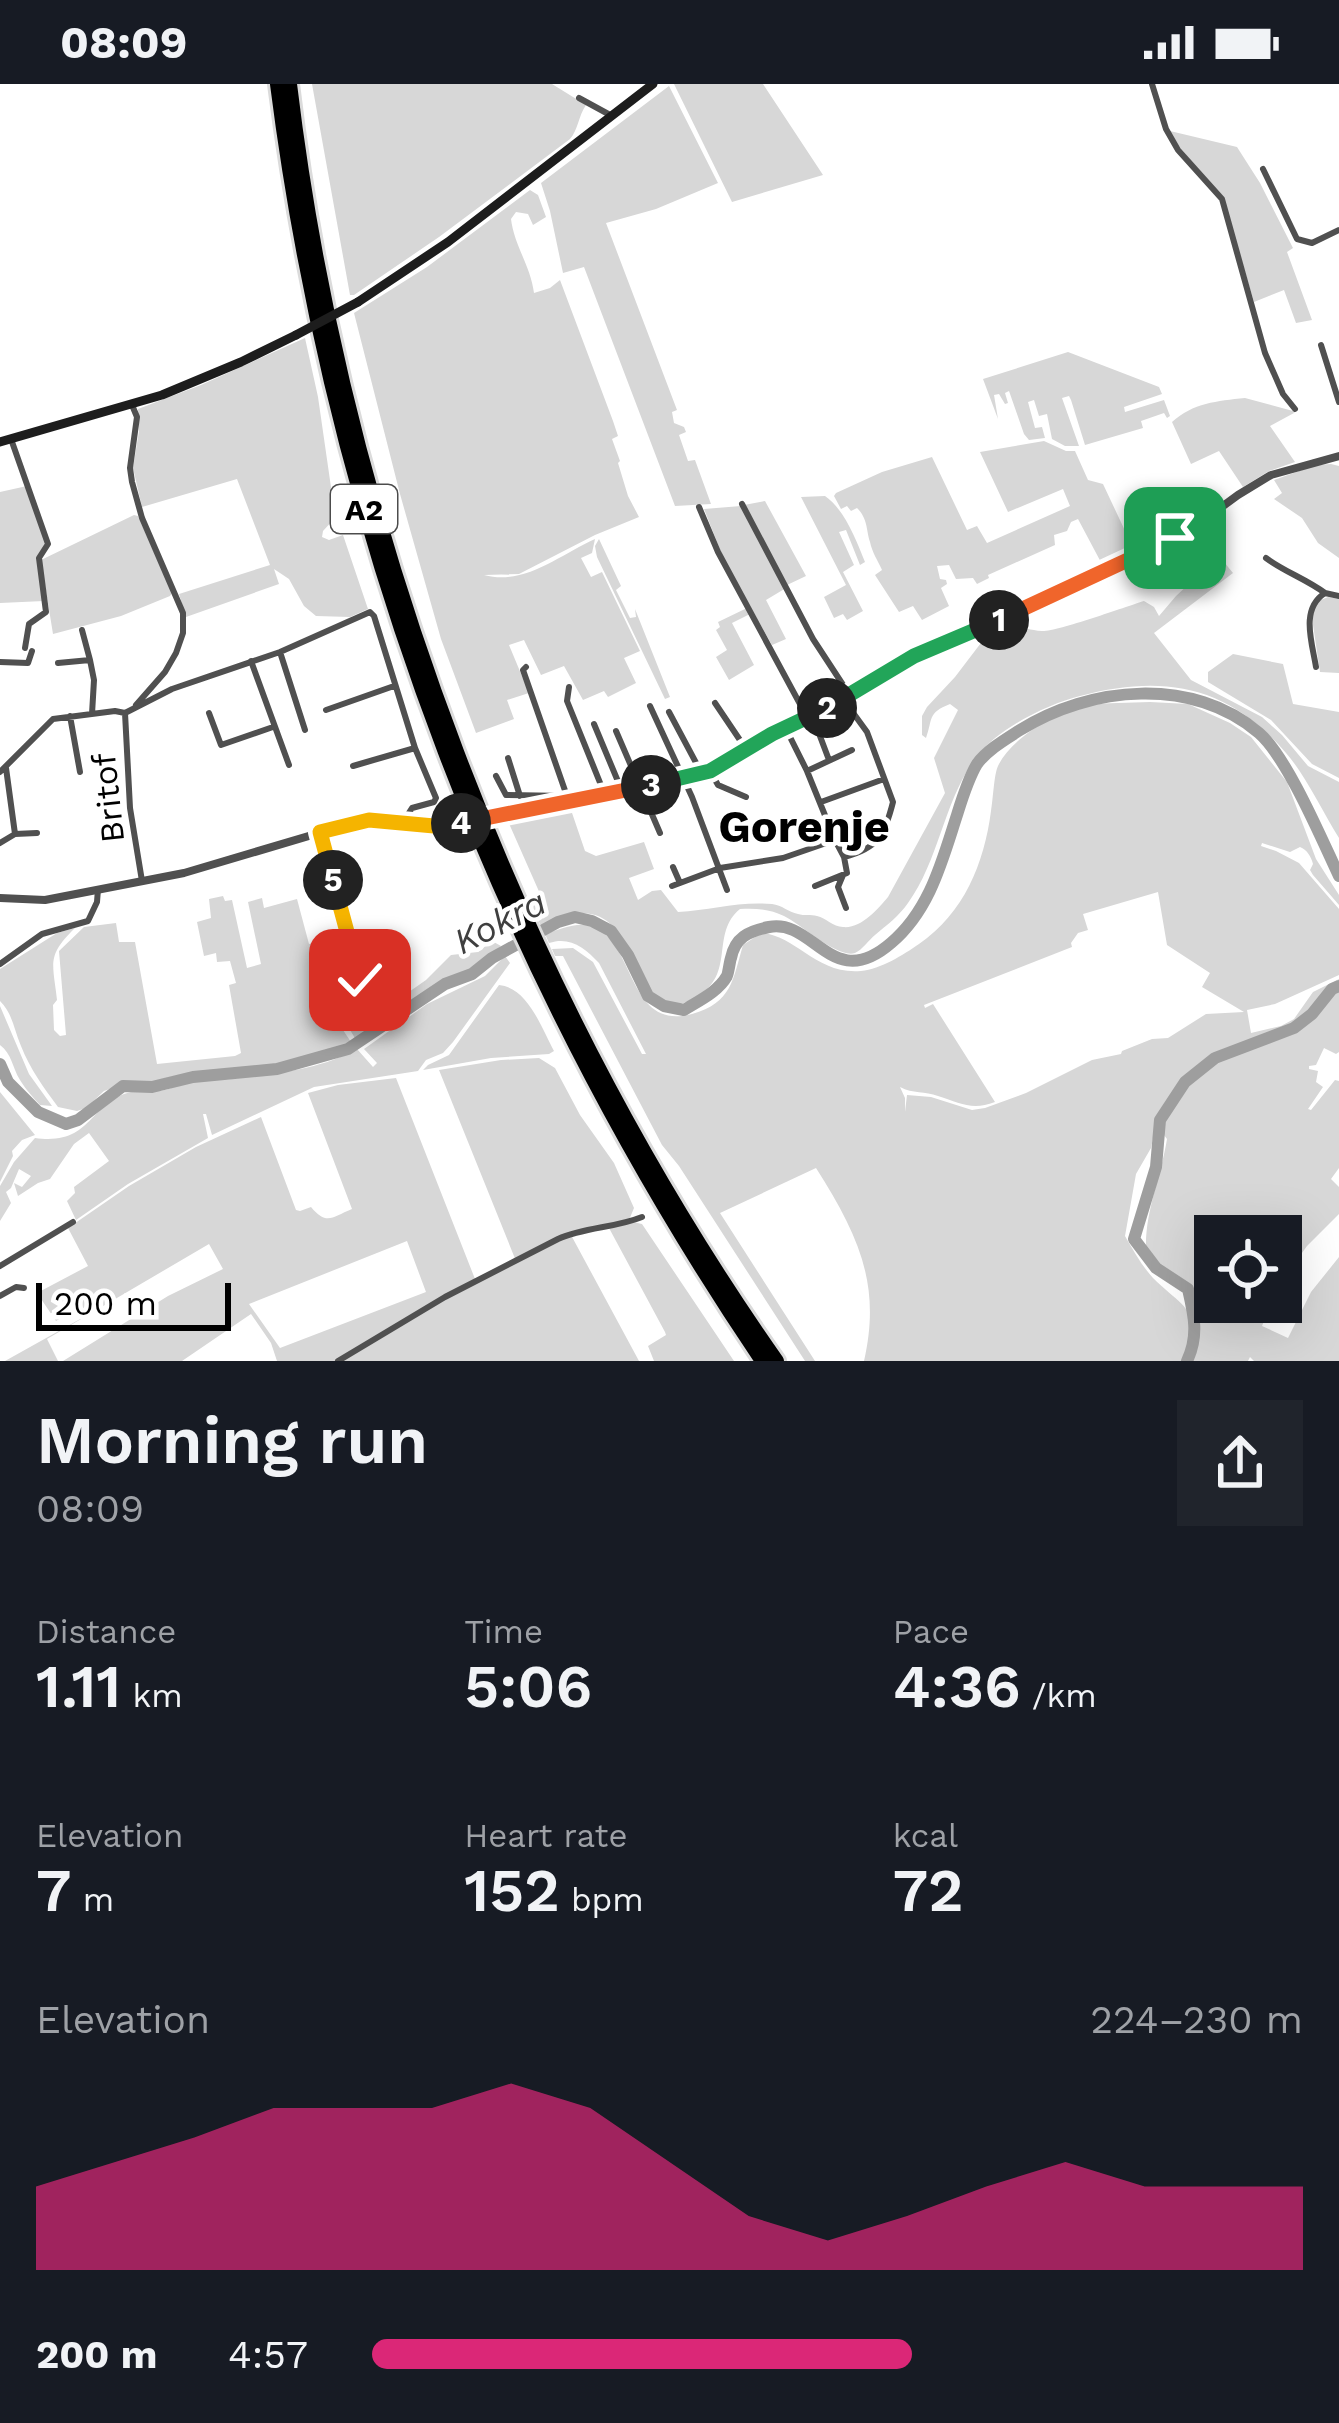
<!DOCTYPE html>
<html lang="en">
<head>
<meta charset="utf-8">
<style>
  body { margin:0; font-family:"Work Sans",sans-serif; background:#20242c; color:#f1f3f6; height:100vh; display:flex; flex-direction:column; font-size:45px; white-space:nowrap }
  * { box-sizing:border-box; margin:0 }
  p { font-size:39px; color:#9ea1a6 }
  .icon { flex:none; width:66px; height:66px; fill:none; stroke:currentColor; stroke-width:2; stroke-linecap:round; stroke-linejoin:round }
  .map { position:relative; height:1277px; overflow:hidden }
  .side { display:flex; flex-direction:column; background:#171b24; flex:1 }
  .side>* { flex:none }
  .tools { position:absolute; left:1194px; top:1131px; display:grid; gap:24px }
  .tools a { display:grid; place-items:center; width:108px; height:108px; border-radius:0px; background:#171b24; box-shadow:0 12px 48px #0002; font-size:60px }
  .scale { position:absolute; left:36px; bottom:30px; width:195px; box-sizing:border-box; padding-left:12px; border:6px solid #000; border-top:0; font-size:33px; line-height:42px; white-space:nowrap; color:#000; -webkit-text-stroke:9px #fff; paint-order:stroke }
  .pin { position:absolute; display:grid; place-items:center; width:102px; height:102px; color:#fff; margin:-51px; border-radius:24px; box-shadow:0 6px 18px #0006 }
  .km { position:absolute; width:60px; height:60px; margin:-30px; border-radius:50%; background:#222; color:#fff; font-size:33px; line-height:60px; text-align:center }
  .round { display:grid; place-items:center; flex:none; width:126px; height:126px; border-radius:0px; background:#20242c }
  .overview { display:flex; align-items:center; justify-content:space-between; height:204px; padding:0 36px }
  h1 { font-size:66px; font-weight:600; line-height:90px }
  .metrics { display:grid; grid-template-columns:repeat(3,1fr); gap:18px; height:204px; padding:12px 36px }
  .metrics div { display:grid; align-content:center }
  .metrics b { font-size:60px; font-weight:600 }
  .metrics small { font-size:33px; font-weight:400 }
  .metrics p { font-size:33px }
  .chart { height:336px; padding:24px 36px }
  .chart p { display:flex; justify-content:space-between }
  .chart svg { width:100%; height:216px; margin-top:12px; fill:#db2777; opacity:.7 }
  ul { padding:0 36px; list-style:none; font-size:39px }
  li { display:grid; grid-template-columns:192px 144px 1fr; align-items:center; height:90px }
  li i { height:30px; border-radius:15px; background:#db2777 }
  .status { display:flex; justify-content:space-between; align-items:center; height:84px; padding:0 60px; background:#171b24; direction:ltr }
  .status svg { height:33px; fill:currentColor }
  .map>svg:first-child { display:block }
  .green { fill:#d7d7d7; fill-rule:evenodd }
  .lines { fill:none; stroke-linecap:round; stroke-linejoin:round }
  .river { stroke:#9e9e9e; stroke-width:12 }
  .motorway-casing { stroke:#dbdbdb; stroke-width:20 }
  .minor { stroke:#505050; stroke-width:6 }
  .tertiary { stroke:#505050; stroke-width:8 }
  .secondary { stroke:#1d1d1d; stroke-width:9 }
  .motorway { stroke:#000; stroke-width:14 }
  .tertiary-bridge { stroke:#505050; stroke-width:8 }
  .secondary-bridge { stroke:#1d1d1d; stroke-width:9 }
  .split-1-casing { stroke:#fff; stroke-width:24 }
  .split-2-casing { stroke:#fff; stroke-width:24 }
  .split-3-casing { stroke:#fff; stroke-width:24 }
  .split-4-casing { stroke:#fff; stroke-width:24 }
  .split-5-casing { stroke:#fff; stroke-width:24 }
  .split-6-casing { stroke:#fff; stroke-width:24 }
  .split-1 { stroke:#f0652b; stroke-width:15 }
  .split-2 { stroke:#22a559; stroke-width:15 }
  .split-3 { stroke:#22a559; stroke-width:15 }
  .split-4 { stroke:#f0652b; stroke-width:15 }
  .split-5 { stroke:#f5b400; stroke-width:15 }
  .split-6 { stroke:#f5b400; stroke-width:15 }
  .labels { text-anchor:middle; dominant-baseline:central; stroke-width:9; stroke-linejoin:round; paint-order:stroke }
  .shield { fill:#fff; stroke:#4c4c4c; stroke-width:3 }
  .shield-label { font-size:30px; font-weight:bold; fill:#000 }
  .street-label { font-size:33px; fill:#000; stroke:#fff }
  .water-label { font-size:36px; font-style:italic; fill:#3f3f3f; stroke:#fff }
  .district-label { font-size:45px; font-weight:bold; fill:#000; stroke:#fff }
</style>
</head>
<body>
<div class="status"><b>08:09</b><svg viewBox="0 0 49 12"><path d="M0 12V9h3v3zM5 12V6h3v6zM10 12V3h3v9zM15 12V0h3v12zM26 1h20v11H26zM47 4h2v5h-2z"/></svg></div>
<div class="map">
<svg width="1339" height="1277" viewBox="0 0 1339 1277">
  <rect width="100%" height="100%" fill="#fff"/>
  <path class="green" d="M 312,0 L 552,0 L 586,21 C 578,33 578,46 570,55 L 439,153 L 354,211 L 350,211 Z
    M 674,0 L 763,0 L 823,91 L 732,118 Z
    M 669,2 L 718,99 L 656,125 L 606,139 L 677,326 L 672,328 L 674,339 L 684,343 L 686,348 L 679,351 L 688,377 L 695,376 L 711,420 L 675,422 L 584,183 L 563,189 L 550,127 L 541,99 Z
    M 1170,47 L 1237,63 L 1260,99 L 1293,164 L 1287,168 L 1312,236 L 1296,239 L 1284,206 L 1254,218 L 1224,117 L 1178,61 Z
    M 530,106 L 538,111 L 546,133 L 533,141 L 528,130 L 516,128 L 511,135 C 514,161 531,183 534,209 L 550,204 L 560,196 L 613,337 L 618,352 L 612,355 L 620,377 L 618,379 L 628,412 L 639,433 L 595,451 L 519,490 L 484,491 C 525,502 559,471 595,455 L 592,469 L 581,474 L 591,493 L 602,488 L 640,567 L 624,574 L 636,599 L 608,613 L 604,607 L 583,616 L 564,582 L 541,591 L 524,556 L 509,561 L 529,609 L 507,616 L 514,635 L 476,649 L 441,555 L 400,410 L 354,229 L 427,183 Z
    M 305,254 L 318,313 L 334,424 L 334,435 L 323,447 L 322,453 L 329,456 L 343,451 L 368,525 L 350,533 L 316,532 L 304,522 L 289,495 L 274,485 L 279,500 L 186,533 L 179,510 L 270,481 L 237,395 L 142,423 L 133,384 L 139,347 L 138,325 L 201,301 Z
    M 1068,268 L 1159,303 L 1162,310 L 1124,323 L 1125,328 L 1164,316 L 1170,332 L 1167,334 L 1164,329 L 1141,337 L 1143,344 L 1085,361 L 1071,316 L 1069,312 L 1062,314 L 1079,362 L 1065,362 L 1052,355 L 1047,330 L 1039,332 L 1034,316 L 1028,318 L 1035,344 L 1042,343 L 1045,354 L 1029,356 L 1024,350 L 1009,307 L 1005,309 L 1008,319 L 1005,320 L 999,310 L 994,311 L 998,335 L 983,295 Z
    M 1245,314 L 1293,327 L 1294,329 L 1270,342 L 1295,378 L 1269,387 L 1243,403 L 1219,367 L 1191,380 L 1172,338 C 1193,319 1217,317 1245,314 Z
    M 1044,357 L 1066,367 L 1075,367 L 1088,396 L 1103,400 L 1135,468 L 1104,484 L 1078,435 L 1071,438 L 1067,447 L 1054,451 L 1055,461 L 988,491 L 989,494 L 977,500 L 973,494 L 956,495 L 949,481 L 937,482 L 940,495 L 946,496 L 947,500 L 941,504 L 949,522 L 922,536 L 913,522 L 899,528 L 875,491 L 882,486 C 878,477 872,468 870,458 C 866,445 868,435 857,424 L 851,427 L 847,422 L 841,425 L 834,412 L 836,409 L 882,388 L 932,373 L 967,446 L 977,442 L 987,459 L 1070,422 L 1063,405 L 1008,428 L 980,368 Z
    M 1331,380 L 1339,382 L 1339,474 L 1318,459 L 1302,434 L 1274,415 L 1282,409 L 1274,396 L 1316,381 Z
    M 27,402 L 46,460 L 39,470 L 44,517 L 0,519 L 0,408 Z
    M 825,412 C 845,426 856,456 865,478 L 860,481 L 846,446 L 839,448 L 854,481 L 843,488 L 863,527 L 847,536 L 843,530 L 834,534 L 824,513 L 846,501 L 801,413 Z
    M 765,417 L 806,492 L 787,501 L 744,421 Z
    M 741,422 L 786,504 L 766,516 L 786,555 L 772,561 L 725,478 L 704,425 Z
    M 134,431 L 138,432 L 172,509 L 170,512 L 121,532 L 53,550 L 41,476 Z
    M 599,455 L 621,502 L 616,506 L 630,534 L 636,533 L 635,525 L 670,613 L 665,615 L 597,473 L 595,462 Z
    M 1219,472 L 1233,489 L 1154,549 L 1191,596 L 1262,633 L 1282,651 L 1308,682 L 1339,698 L 1339,754 C 1324,730 1304,689 1286,669 C 1228,601 1163,590 1080,612 C 1048,620 999,644 978,671 C 944,714 940,775 908,819 C 899,832 887,841 875,851 C 869,856 862,866 855,869 C 838,875 801,840 784,832 C 770,825 755,824 740,825 C 710,849 736,891 697,912 C 689,917 681,922 671,920 C 620,909 639,791 541,842 L 530,819 L 541,812 L 507,735 L 570,723 L 585,767 L 596,772 L 644,758 L 654,785 L 629,794 L 638,816 L 652,807 L 661,806 L 678,828 C 710,826 740,817 772,820 C 782,821 788,828 798,830 C 804,832 811,830 817,832 C 826,834 833,843 843,843 C 861,845 878,825 888,813 L 945,709 L 934,674 L 958,626 L 950,620 C 927,629 933,635 926,654 L 922,651 L 922,632 L 927,623 L 955,593 L 987,551 C 1012,535 1017,545 1042,547 C 1056,548 1125,523 1144,517 L 1154,523 L 1159,532 L 1176,512 Z
    M 1328,513 L 1339,515 L 1339,589 L 1320,588 L 1312,534 L 1316,518 Z
    M 747,524 L 750,530 L 732,539 L 754,581 L 729,596 L 716,573 L 727,566 L 716,546 L 720,543 L 718,538 Z
    M 1233,570 L 1283,580 L 1293,620 L 1339,628 L 1339,694 L 1312,680 L 1271,636 L 1208,598 L 1208,588 Z
    M 1150,618 L 1188,620 L 1230,639 L 1251,653 L 1287,698 L 1316,775 L 1339,811 L 1339,821 L 1313,791 L 1310,786 L 1313,780 C 1311,772 1307,766 1300,763 L 1290,768 L 1262,759 L 1261,762 L 1276,767 L 1299,779 L 1339,825 L 1339,891 L 1275,920 L 1247,926 L 1251,949 L 1281,942 L 1294,935 L 1313,908 L 1339,895 L 1339,898 L 1331,903 L 1312,926 L 1293,941 L 1224,967 L 1197,983 L 1183,996 L 1156,1039 L 1151,1064 L 1136,1090 L 1125,1152 C 1133,1166 1142,1182 1153,1194 C 1182,1223 1208,1228 1183,1277 L 864,1277 C 882,1199 857,1149 816,1084 L 720,1129 L 815,1277 L 805,1277 L 679,1082 L 662,1061 L 563,872 L 555,872 L 552,865 L 573,864 L 593,878 L 642,970 L 646,970 L 599,879 C 585,864 570,852 549,859 L 545,850 C 562,845 581,835 598,845 C 635,865 630,947 692,930 C 732,919 733,895 743,861 L 761,849 C 796,851 816,891 861,887 C 881,885 903,871 919,860 C 964,829 984,780 991,727 C 993,716 994,690 998,682 C 1011,654 1056,628 1086,622 C 1107,618 1129,619 1150,618 ZM 1158,808 L 1167,861 L 1210,889 L 1202,903 L 1244,928 L 1206,930 L 1168,954 L 1152,955 L 1122,967 L 1121,970 L 1092,976 L 1026,1009 L 985,1024 L 972,1026 L 931,1013 L 907,1011 L 905,1028 L 905,1014 L 900,1003 C 913,1010 925,1007 938,1012 C 960,1019 972,1027 995,1018 L 933,920 L 925,924 L 924,921 L 1072,863 L 1071,859 L 1078,849 L 1088,846 L 1083,830 Z
    M 223,812 L 225,817 L 232,816 L 247,884 L 261,880 L 248,818 L 262,814 L 264,824 L 297,815 L 309,860 L 346,852 L 373,927 L 396,917 L 426,896 L 451,871 L 478,868 L 492,857 L 501,862 L 479,880 L 384,931 L 356,956 L 346,939 L 341,943 L 351,958 L 344,963 L 260,984 L 174,992 L 152,998 L 132,997 L 104,1007 L 86,1024 L 77,1027 L 58,1023 C 44,1004 30,985 21,962 C 14,946 13,930 0,917 L 0,885 L 57,849 L 75,844 C 46,872 53,879 57,916 L 53,921 L 54,946 L 60,952 L 66,951 L 59,867 L 84,843 L 116,839 L 119,858 L 135,858 L 157,980 L 235,972 L 241,969 L 229,901 L 236,899 L 230,877 L 217,878 L 216,869 L 204,872 L 197,838 L 211,834 L 209,815 Z
    M 505,872 L 510,879 L 453,958 L 443,969 L 426,976 L 418,987 L 314,1003 L 212,1051 L 206,1030 L 203,1030 L 208,1054 L 128,1100 L 76,1136 L 67,1117 L 75,1109 L 74,1103 L 109,1077 L 89,1049 L 74,1060 L 50,1095 L 38,1099 L 18,1112 L 14,1099 L 22,1103 L 31,1092 L 19,1085 L 11,1104 L 6,1108 L 11,1119 L 0,1137 L 0,1102 L 14,1078 L 35,1054 C 93,1062 88,1018 131,1008 C 141,1006 148,1007 158,1007 C 170,1007 182,998 193,996 C 205,993 218,996 231,995 C 274,990 319,986 357,965 L 373,983 L 377,979 L 364,965 L 427,920 L 485,892 Z
    M 499,901 C 528,904 541,943 554,967 L 549,970 L 491,974 L 423,986 L 428,981 L 449,971 Z
    M 1339,904 L 1339,968 L 1336,970 L 1324,964 L 1316,981 L 1309,982 L 1309,985 L 1318,987 L 1316,998 L 1323,1003 L 1308,1025 L 1311,1026 L 1335,996 L 1339,997 L 1339,1084 L 1331,1095 L 1339,1103 L 1339,1130 L 1307,1162 L 1281,1198 L 1281,1152 L 1215,1152 L 1215,1218 L 1272,1218 L 1262,1242 L 1288,1254 L 1311,1208 L 1339,1173 L 1339,1277 L 1254,1277 L 1250,1273 L 1248,1277 L 1193,1277 C 1201,1251 1200,1229 1192,1203 L 1163,1183 L 1146,1164 C 1145,1128 1161,1092 1167,1055 L 1161,1047 C 1171,1000 1213,974 1255,960 C 1267,956 1282,955 1293,950 C 1299,947 1311,937 1316,933 C 1327,921 1320,915 1339,904 Z
    M 0,922 L 29,990 L 52,1022 L 40,1021 C 33,1013 26,1006 20,996 C 12,983 12,970 0,961 Z
    M 539,974 L 555,984 L 580,1031 L 614,1079 L 634,1124 L 629,1136 L 585,1145 L 516,1177 L 439,986 L 501,976 Z
    M 396,994 L 475,1195 L 336,1277 L 277,1277 L 271,1259 L 251,1230 L 182,1277 L 63,1277 L 168,1212 L 223,1185 L 209,1160 L 47,1255 L 58,1277 L 5,1277 L 82,1234 L 77,1225 L 56,1237 L 37,1209 L 88,1182 L 68,1144 L 129,1102 L 196,1063 L 261,1033 L 296,1126 L 300,1127 L 311,1123 C 327,1142 332,1133 352,1125 L 308,1009 L 338,1001 ZM 407,1157 L 426,1208 L 280,1264 L 249,1220 Z
    M 0,1008 L 35,1051 L 22,1056 L 12,1067 L 13,1072 L 0,1098 Z
    M 633,1138 L 642,1140 L 734,1277 L 654,1277 L 648,1262 L 666,1251 L 665,1248 L 609,1144 Z
    M 571,1151 L 639,1277 L 342,1277 L 440,1217 Z"/>
  <g class="lines">
    <path class="river" d="M 0,980 L 8,998 L 38,1028 L 66,1040 L 78,1036 L 123,1002 L 152,1003 L 193,993 L 277,985 L 348,965 L 445,900 L 472,890 L 492,874 L 558,838 L 575,833 L 592,837 L 611,847 L 628,871 L 648,912 L 664,922 L 684,926 C 698,917 718,908 727,892 C 728,891 730,876 731,874 C 735,854 748,847 769,843 C 814,834 832,910 891,859 C 930,826 942,777 957,731 C 962,715 968,695 977,680 C 987,666 1006,655 1020,646 C 1090,602 1193,592 1259,649 C 1287,673 1322,756 1339,792
      M 1187,1277 C 1199,1252 1194,1231 1188,1205 L 1156,1184 L 1134,1155 L 1156,1083 L 1160,1036 L 1185,998 L 1215,974 L 1294,944 L 1312,930 L 1332,905 L 1339,902"/>
    <defs>
      <path id="motorway" d="M 277,0 C 335,457 504,896 762,1277
        M 290,0 C 343,444 520,911 777,1277"/>
    </defs>
    <use href="#motorway" class="motorway-casing"/>
    <path class="minor" d="M 1152,0 L 1166,45 L 1178,66 L 1222,115 L 1265,269 L 1283,310 L 1295,325
      M 579,14 L 612,32
      M 1263,85 L 1297,155 L 1312,159 L 1339,146
      M 1321,261 L 1339,318
      M 132,321 L 137,333 L 130,384 L 132,398 L 142,434 L 183,529 L 183,549 L 176,569 L 165,588 L 136,621
      M 11,355 L 48,460 L 39,474 L 46,528 L 29,540 L 25,564
      M 742,420 L 813,555 L 849,610
      M 699,423 L 718,468 L 807,633
      M 1266,474 C 1285,488 1306,495 1325,509
      M 280,568 L 305,646
      M 90,576 L 94,596 L 92,630
      M 251,577 L 289,681
      M 0,578 L 28,579 L 32,567
      M 58,579 L 90,576 L 82,546
      M 526,583 L 523,586 L 569,718
      M 1316,583 C 1312,558 1300,525 1325,509 L 1339,512
      M 569,603 L 567,617 L 605,711
      M 843,615 L 867,648 L 893,718 C 885,750 878,765 844,773
      M 715,619 L 746,665
      M 650,622 L 692,713 L 727,806
      M 326,626 L 394,602
      M 669,628 L 702,690
      M 125,629 L 130,724 L 142,797
      M 209,629 L 221,661 L 273,643
      M 812,631 L 829,676
      M 70,632 L 80,688
      M 594,640 L 622,707
      M 616,647 L 660,749
      M 508,674 L 520,712
      M 353,682 L 415,664
      M 6,684 L 15,750 L 37,749
      M 710,687 L 718,701 L 746,713
      M 807,687 L 852,666
      M 0,688 L 53,635 L 115,627 L 125,629 L 172,605 L 280,568 L 370,528 L 374,532 L 415,664 L 436,714 L 434,718 L 412,724 L 403,738
      M 496,692 L 506,711 L 567,712
      M 821,718 L 884,695
      M 320,748 L 360,896 L 370,919
      M 0,759 L 15,750
      M 673,783 L 680,799
      M 843,791 L 838,803 L 846,824
      M 672,802 L 720,784 L 783,774 L 835,756 L 807,687 L 785,643
      M 815,802 L 847,789 L 844,773 L 835,756
      M 0,880 L 42,850 L 88,837 L 97,818 L 98,805
      M 0,1182 L 73,1138
      M 0,1212 L 16,1203 L 24,1204
      M 338,1277 L 445,1213 L 558,1155 C 585,1143 615,1144 642,1133"/>
    <path class="tertiary" d="M 508,730 L 684,695 L 715,684 L 773,650 L 830,623 L 914,572 L 1023,527 L 1193,444 L 1238,411 L 1271,391 L 1339,372
      M 0,814 L 45,816 L 184,789 L 356,738 L 379,736 L 448,741"/>
    <path class="secondary" d="M 358,218 L 448,158 L 653,0
      M 0,358 L 162,311 L 241,278 L 296,251"/>
    <use href="#motorway" class="motorway"/>
    <path class="tertiary-bridge" d="M 448,741 L 508,730"/>
    <path class="secondary-bridge" d="M 296,251 L 358,218"/>
  </g>
  <g class="lines">
    <defs>
      <path id="split-1" d="M 999,536 L 1175,454"/>
      <path id="split-2" d="M 827,624 L 914,572 L 999,536"/>
      <path id="split-3" d="M 651,701 L 710,687 L 772,650 L 827,624"/>
      <path id="split-4" d="M 461,739 L 651,701"/>
      <path id="split-5" d="M 333,796 L 320,748 L 369,736 L 434,742 L 461,739"/>
      <path id="split-6" d="M 333,796 L 360,896"/>
    </defs>
    <use href="#split-1" class="split-1-casing"/>
    <use href="#split-2" class="split-2-casing"/>
    <use href="#split-3" class="split-3-casing"/>
    <use href="#split-4" class="split-4-casing"/>
    <use href="#split-5" class="split-5-casing"/>
    <use href="#split-6" class="split-6-casing"/>
    <use href="#split-1" class="split-1"/>
    <use href="#split-2" class="split-2"/>
    <use href="#split-3" class="split-3"/>
    <use href="#split-4" class="split-4"/>
    <use href="#split-5" class="split-5"/>
    <use href="#split-6" class="split-6"/>
  </g>
  <g class="labels">
    <rect class="shield" x="331" y="401" width="66" height="48" rx="9"/>
    <g class="shield-label">
      <text x="364" y="425">A2</text>
    </g>
    <g class="street-label">
      <text transform="translate(108 714) rotate(-96)">Britof</text>
    </g>
    <g class="water-label">
      <text transform="translate(500 838) rotate(-27)">Kokra</text>
    </g>
    <g class="district-label">
      <text x="804" y="742">Gorenje</text>
    </g>
  </g>
</svg>
<div class="tools">
<a><svg class="icon" aria-label="locate" viewBox="0 0 24 24"><circle cx="12" cy="12" r="6"/><path d="M12 2v4M12 18v4M2 12h4M18 12h4"/></svg></a>
</div>
<div class="scale">200 m</div>
<div class="pin" style="left:1175px;top:454px;background:#1e9e55"><svg class="icon" aria-label="arrive" viewBox="0 0 24 24"><path d="M6 21V4h12l-3 4 3 4H6"/></svg></div>
<div class="pin" style="left:360px;top:896px;background:#d93025"><svg class="icon" aria-label="check" viewBox="0 0 24 24"><path d="M5 12l5 5 9-10"/></svg></div>
<b class="km" style="left:999px;top:536px">1</b>
<b class="km" style="left:827px;top:624px">2</b>
<b class="km" style="left:651px;top:701px">3</b>
<b class="km" style="left:461px;top:739px">4</b>
<b class="km" style="left:333px;top:796px">5</b>
</div>
<section class="side">
<div class="overview"><div><h1>Morning run</h1><p>08:09</p></div><a class="round"><svg class="icon" aria-label="share" viewBox="0 0 24 24"><path d="M12 15V3M7 8l5-5 5 5M5 13v7h14v-7"/></svg></a></div>
<div class="metrics">
<div><p>Distance</p><b>1.11<small> km</small></b></div>
<div><p>Time</p><b>5:06</b></div>
<div><p>Pace</p><b>4:36<small> /km</small></b></div>
</div>
<div class="metrics">
<div><p>Elevation</p><b>7<small> m</small></b></div>
<div><p>Heart rate</p><b>152<small> bpm</small></b></div>
<div><p>kcal</p><b>72</b></div>
</div>
<div class="chart"><p><span>Elevation</span>224–230 m</p>
<svg viewBox="0 0 160 44" preserveAspectRatio="none"><path d="M0 44V27L10 22L20 17L30 11L40 11L50 11L60 6L70 11L80 22L90 33L100 38L110 33L120 27L130 22L140 27L150 27L160 27V44z"/></svg>
</div>
<ul>
<li><b>200 m</b>4:57<i style="width:58%"></i></li>
</ul>
</section>
</body>
</html>
